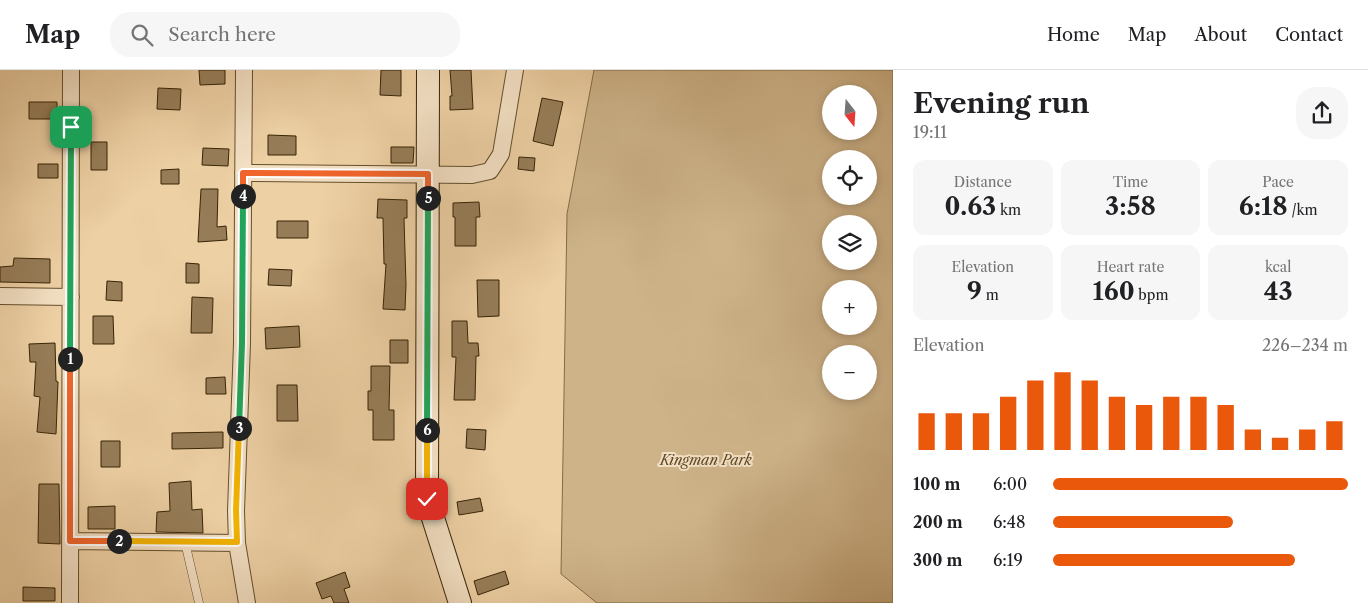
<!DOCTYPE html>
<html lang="en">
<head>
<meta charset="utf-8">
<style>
  body { margin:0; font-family:"Libre Caslon Text",serif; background:#f6f6f6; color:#202124; height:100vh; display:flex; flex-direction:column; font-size:19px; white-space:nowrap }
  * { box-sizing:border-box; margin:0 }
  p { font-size:16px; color:#757577 }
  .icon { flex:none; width:28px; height:28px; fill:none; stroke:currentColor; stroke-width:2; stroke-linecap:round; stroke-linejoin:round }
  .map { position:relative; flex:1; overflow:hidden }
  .sheet { display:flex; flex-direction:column; background:#fff; width:475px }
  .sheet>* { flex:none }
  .needle { width:32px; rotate:163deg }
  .buttons { position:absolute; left:822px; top:15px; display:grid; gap:10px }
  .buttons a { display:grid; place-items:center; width:55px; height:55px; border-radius:50%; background:#fff; box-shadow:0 2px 8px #0003; font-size:25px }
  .pin { position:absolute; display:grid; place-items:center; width:42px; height:42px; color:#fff; margin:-21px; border-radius:10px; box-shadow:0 2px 8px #0006 }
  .km { position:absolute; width:25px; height:25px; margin:-12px; border-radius:50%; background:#222; color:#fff; font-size:14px; line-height:25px; text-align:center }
  .round { display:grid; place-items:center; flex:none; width:52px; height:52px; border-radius:20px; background:#f6f6f6 }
  .overview { display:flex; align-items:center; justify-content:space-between; height:85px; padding:0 20px }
  h1 { font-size:28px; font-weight:700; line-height:38px }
  .metrics { display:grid; grid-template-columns:repeat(3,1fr); gap:8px; height:85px; padding:5px 20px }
  .metrics div { display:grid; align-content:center; border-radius:12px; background:#f6f6f6; text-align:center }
  .metrics b { font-size:25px; font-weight:700 }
  .metrics small { font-size:14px; font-weight:400 }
  .metrics p { font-size:14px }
  .chart { height:140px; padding:10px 20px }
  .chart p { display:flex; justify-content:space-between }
  .chart svg { width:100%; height:90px; margin-top:5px; stroke:#ea580c; stroke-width:6 }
  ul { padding:0 20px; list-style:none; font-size:16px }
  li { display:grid; grid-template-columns:80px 60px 1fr; align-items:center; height:38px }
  li i { height:12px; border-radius:6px; background:#ea580c }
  header { display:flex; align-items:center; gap:30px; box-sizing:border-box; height:70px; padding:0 25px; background:#fff; border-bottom:1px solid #e0e0e0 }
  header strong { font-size:24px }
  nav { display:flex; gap:28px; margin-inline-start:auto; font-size:18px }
  .search { width:350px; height:45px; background:#f6f6f6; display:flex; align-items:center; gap:12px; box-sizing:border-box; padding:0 18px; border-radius:20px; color:#757577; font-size:19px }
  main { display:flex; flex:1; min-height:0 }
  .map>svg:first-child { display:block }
  .green { fill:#ceb389; stroke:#826c47; fill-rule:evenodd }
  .building { fill:#967d58; stroke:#372405 }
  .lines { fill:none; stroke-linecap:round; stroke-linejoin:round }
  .lane-casing { stroke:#644f2d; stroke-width:9 }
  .street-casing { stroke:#644f2d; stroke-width:18 }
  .secondary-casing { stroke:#372405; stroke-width:24 }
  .lane { stroke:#f3e0c4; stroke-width:8 }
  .street { stroke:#f3e0c4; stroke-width:16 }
  .secondary { stroke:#f3e0c4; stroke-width:22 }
  .split-1-casing { stroke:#fff; stroke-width:10 }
  .split-2-casing { stroke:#fff; stroke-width:10 }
  .split-3-casing { stroke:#fff; stroke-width:10 }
  .split-4-casing { stroke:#fff; stroke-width:10 }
  .split-5-casing { stroke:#fff; stroke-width:10 }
  .split-6-casing { stroke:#fff; stroke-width:10 }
  .split-7-casing { stroke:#fff; stroke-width:10 }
  .split-1 { stroke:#22a559; stroke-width:6 }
  .split-2 { stroke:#f0652b; stroke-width:6 }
  .split-3 { stroke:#f5b400; stroke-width:6 }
  .split-4 { stroke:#22a559; stroke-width:6 }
  .split-5 { stroke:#f0652b; stroke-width:6 }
  .split-6 { stroke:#22a559; stroke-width:6 }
  .split-7 { stroke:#f5b400; stroke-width:6 }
  .labels { text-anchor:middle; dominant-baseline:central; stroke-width:4; stroke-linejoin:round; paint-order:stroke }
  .park-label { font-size:14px; font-style:italic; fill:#5d4826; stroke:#f3e0c4 }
</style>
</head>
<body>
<header>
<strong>Map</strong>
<div class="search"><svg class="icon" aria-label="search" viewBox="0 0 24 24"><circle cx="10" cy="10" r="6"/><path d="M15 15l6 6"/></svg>Search here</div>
<nav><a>Home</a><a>Map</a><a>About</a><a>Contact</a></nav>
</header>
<main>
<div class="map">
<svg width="893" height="533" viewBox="0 0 893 533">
  <rect width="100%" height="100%" fill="#edd0a4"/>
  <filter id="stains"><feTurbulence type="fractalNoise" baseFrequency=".004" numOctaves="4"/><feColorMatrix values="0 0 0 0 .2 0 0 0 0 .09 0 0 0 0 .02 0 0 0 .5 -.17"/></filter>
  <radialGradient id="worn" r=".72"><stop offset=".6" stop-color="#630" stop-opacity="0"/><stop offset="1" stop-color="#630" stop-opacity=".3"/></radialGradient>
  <path class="green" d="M 594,0 L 893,0 L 893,533 L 597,533 L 561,504 L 567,144 ZM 831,24 L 869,24 L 869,61 L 831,61 ZM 831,89 L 869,89 L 869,126 L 831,126 ZM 831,154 L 869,154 L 869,191 L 831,191 ZM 831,219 L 869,219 L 869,256 L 831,256 ZM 831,284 L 869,284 L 869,321 L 831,321 Z"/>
  <path class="building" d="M 199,0 L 225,0 L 225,14 L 200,15 Z
    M 381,0 L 401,0 L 401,26 L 380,25 Z
    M 450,0 L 471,0 L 473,39 L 450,40 L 450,26 L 452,26 Z
    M 158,18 L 181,19 L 180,40 L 157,39 Z
    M 542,28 L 563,32 L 553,76 L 533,71 Z
    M 29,32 L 57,32 L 57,49 L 29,49 Z
    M 268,65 L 296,66 L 296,85 L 268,85 Z
    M 91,72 L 107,72 L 107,100 L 91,100 Z
    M 391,77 L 414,77 L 413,93 L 391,93 Z
    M 203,78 L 229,79 L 228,96 L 202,95 Z
    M 519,87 L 535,88 L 534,101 L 518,99 Z
    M 38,94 L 58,94 L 58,108 L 38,108 Z
    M 179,99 L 179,114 L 161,114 L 161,100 Z
    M 201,119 L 218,119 L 217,157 L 226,156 L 227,170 L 198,172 Z
    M 378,129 L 407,130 L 407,148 L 404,148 L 406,215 L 405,240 L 383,239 L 386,194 L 384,194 L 383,148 L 377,148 Z
    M 479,132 L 480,147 L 476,147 L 476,176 L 455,176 L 455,147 L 453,147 L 453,133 Z
    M 277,151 L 308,151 L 308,168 L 277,168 Z
    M 14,188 L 50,189 L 50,213 L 0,212 L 0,197 L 13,196 Z
    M 186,193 L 199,194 L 199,213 L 186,213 Z
    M 269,199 L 292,200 L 291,216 L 268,215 Z
    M 477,210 L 499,210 L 499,246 L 478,247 Z
    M 107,211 L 122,212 L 122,231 L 106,230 Z
    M 192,227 L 213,228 L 212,263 L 191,263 Z
    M 93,246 L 113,246 L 114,274 L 93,274 Z
    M 452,251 L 467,251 L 468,273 L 478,273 L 479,286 L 476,286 L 475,330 L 454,330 L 456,287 L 452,287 Z
    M 299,256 L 300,277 L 266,279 L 265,258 Z
    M 390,270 L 408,270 L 408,293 L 390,293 Z
    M 55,273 L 56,311 L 58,312 L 56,364 L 37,362 L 40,327 L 34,326 L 36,292 L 30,292 L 29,274 Z
    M 371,296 L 390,296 L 389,340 L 394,340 L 394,370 L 373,370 L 373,340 L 368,340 L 368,321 L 371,321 Z
    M 225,307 L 226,324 L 206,324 L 206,308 Z
    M 277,315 L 297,315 L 298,351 L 277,351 Z
    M 467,359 L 486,360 L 485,380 L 466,378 Z
    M 223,362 L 223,378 L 172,379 L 172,363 Z
    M 101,371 L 120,371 L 120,397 L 101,397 Z
    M 191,411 L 192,440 L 202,439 L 203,463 L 156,462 L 157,442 L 170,441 L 169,413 Z
    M 39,414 L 59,414 L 60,474 L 38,473 Z
    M 480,428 L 483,441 L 459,445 L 457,432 Z
    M 115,436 L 115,459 L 88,459 L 88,437 Z
    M 505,501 L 509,514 L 478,525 L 474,511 Z
    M 345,502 L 350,517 L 344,519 L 349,533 L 334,533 L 331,526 L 322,529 L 316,513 Z
    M 23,517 L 55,518 L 55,531 L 23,531 Z"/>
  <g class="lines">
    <defs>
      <path id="lane" d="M 185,472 L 199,533"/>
      <path id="street" d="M 244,0 L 242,273 L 236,441 L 237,473 L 247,533
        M 243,103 L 472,105 L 490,101 L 501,84 L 515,0
        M 0,226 L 71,227
        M 70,471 L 237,473
        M 70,533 L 71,0"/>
      <path id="secondary" d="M 428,0 L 427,429 L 460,533"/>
    </defs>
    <use href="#lane" class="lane-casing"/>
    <use href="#street" class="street-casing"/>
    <use href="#secondary" class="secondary-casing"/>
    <use href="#lane" class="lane"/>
    <use href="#street" class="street"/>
    <use href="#secondary" class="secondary"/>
  </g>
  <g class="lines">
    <defs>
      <path id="split-1" d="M 70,289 L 71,57"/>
      <path id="split-2" d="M 70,289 L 70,471 L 119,471"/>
      <path id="split-3" d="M 119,471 L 237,472 L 236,440 L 239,358"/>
      <path id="split-4" d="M 239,358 L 242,273 L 243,126"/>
      <path id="split-5" d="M 243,126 L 243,103 L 428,104 L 428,128"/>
      <path id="split-6" d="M 427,360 L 428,128"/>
      <path id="split-7" d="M 427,429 L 427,360"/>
    </defs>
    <use href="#split-1" class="split-1-casing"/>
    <use href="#split-2" class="split-2-casing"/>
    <use href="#split-3" class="split-3-casing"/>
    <use href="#split-4" class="split-4-casing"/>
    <use href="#split-5" class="split-5-casing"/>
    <use href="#split-6" class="split-6-casing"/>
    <use href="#split-7" class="split-7-casing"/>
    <use href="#split-1" class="split-1"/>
    <use href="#split-2" class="split-2"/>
    <use href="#split-3" class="split-3"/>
    <use href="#split-4" class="split-4"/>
    <use href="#split-5" class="split-5"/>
    <use href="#split-6" class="split-6"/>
    <use href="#split-7" class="split-7"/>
  </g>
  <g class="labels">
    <g class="park-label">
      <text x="706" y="390">Kingman Park</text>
    </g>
  </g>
  <rect width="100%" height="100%" filter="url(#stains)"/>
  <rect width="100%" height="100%" fill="url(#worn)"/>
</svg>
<div class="buttons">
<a><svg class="needle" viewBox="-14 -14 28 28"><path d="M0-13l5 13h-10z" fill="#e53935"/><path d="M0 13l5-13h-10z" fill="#757577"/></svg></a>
<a><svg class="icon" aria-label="locate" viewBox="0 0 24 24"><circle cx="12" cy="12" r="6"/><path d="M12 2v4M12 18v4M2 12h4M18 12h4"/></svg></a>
<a><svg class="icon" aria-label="layers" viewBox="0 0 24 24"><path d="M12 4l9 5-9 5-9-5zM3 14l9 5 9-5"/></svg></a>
<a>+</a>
<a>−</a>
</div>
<div class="pin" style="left:71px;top:57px;background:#1e9e55"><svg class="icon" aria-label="arrive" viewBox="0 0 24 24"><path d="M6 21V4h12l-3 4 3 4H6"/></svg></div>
<div class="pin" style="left:427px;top:429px;background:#d93025"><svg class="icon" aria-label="check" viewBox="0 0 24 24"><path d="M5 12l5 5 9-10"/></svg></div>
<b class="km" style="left:70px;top:289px">1</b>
<b class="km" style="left:119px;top:471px">2</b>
<b class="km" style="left:239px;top:358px">3</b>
<b class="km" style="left:243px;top:126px">4</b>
<b class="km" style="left:428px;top:128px">5</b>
<b class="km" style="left:427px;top:360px">6</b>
</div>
<section class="sheet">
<div class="overview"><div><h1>Evening run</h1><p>19:11</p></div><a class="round"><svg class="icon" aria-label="share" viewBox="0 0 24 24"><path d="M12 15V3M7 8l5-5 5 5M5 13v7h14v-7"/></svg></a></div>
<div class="metrics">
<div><p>Distance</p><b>0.63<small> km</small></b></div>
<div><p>Time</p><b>3:58</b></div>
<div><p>Pace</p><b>6:18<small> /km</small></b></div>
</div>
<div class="metrics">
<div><p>Elevation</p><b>9<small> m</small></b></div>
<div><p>Heart rate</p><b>160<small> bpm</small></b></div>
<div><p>kcal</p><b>43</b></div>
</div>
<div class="chart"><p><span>Elevation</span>226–234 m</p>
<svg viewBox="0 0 160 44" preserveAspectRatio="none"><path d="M5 44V26M15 44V26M25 44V26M35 44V18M45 44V10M55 44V6M65 44V10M75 44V18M85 44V22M95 44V18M105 44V18M115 44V22M125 44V34M135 44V38M145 44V34M155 44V30"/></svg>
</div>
<ul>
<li><b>100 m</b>6:00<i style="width:100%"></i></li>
<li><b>200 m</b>6:48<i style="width:61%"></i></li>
<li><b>300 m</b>6:19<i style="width:82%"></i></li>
</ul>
</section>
</main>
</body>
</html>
